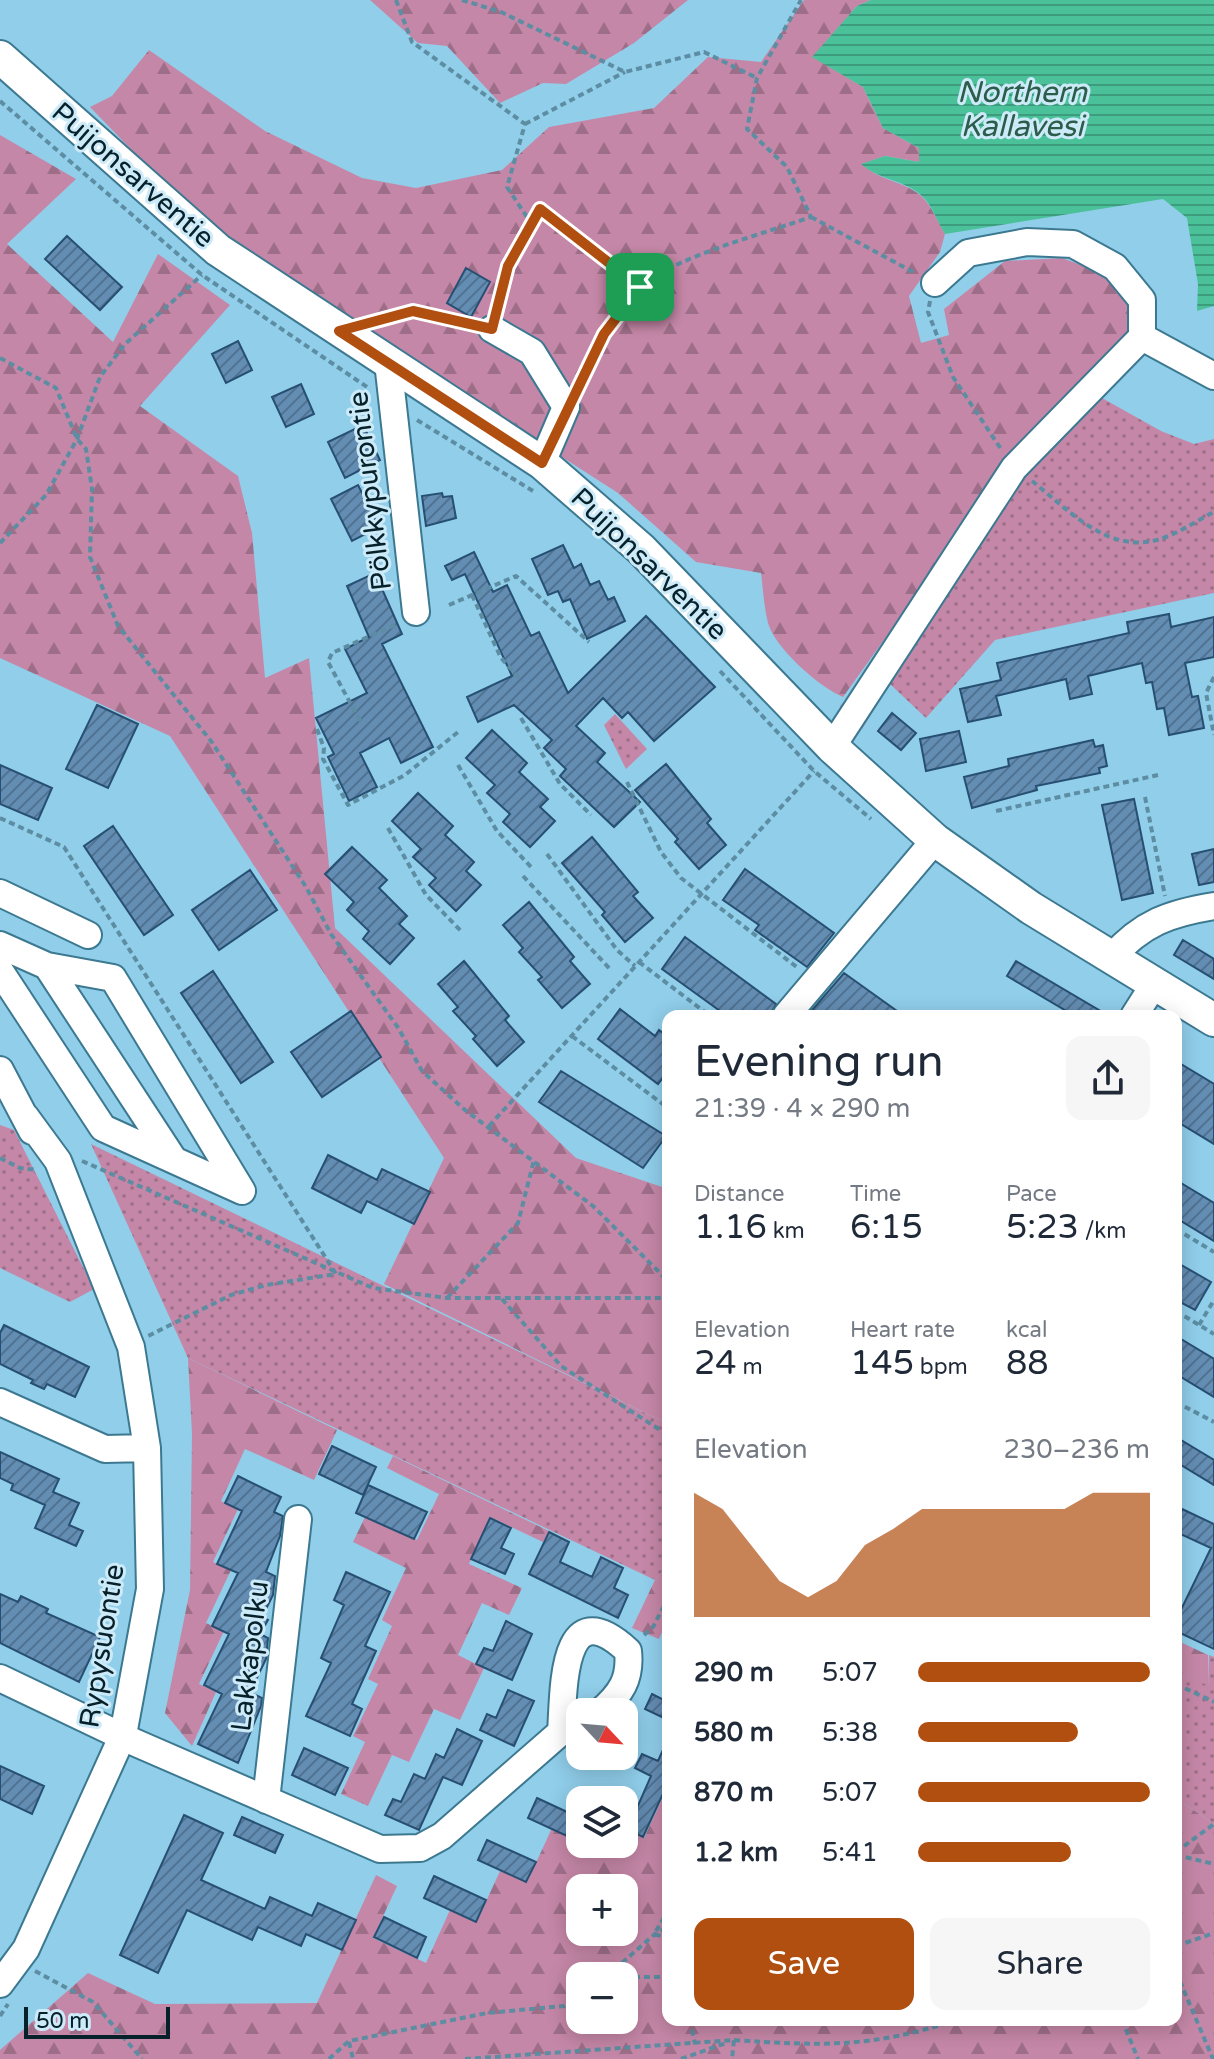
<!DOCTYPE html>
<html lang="en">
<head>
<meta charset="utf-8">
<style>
  body { margin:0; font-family:"Varela Round",sans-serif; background:#f6f6f7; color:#1f2937; height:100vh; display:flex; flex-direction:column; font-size:30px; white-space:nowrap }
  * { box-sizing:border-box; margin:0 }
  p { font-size:26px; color:#747a83 }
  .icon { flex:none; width:44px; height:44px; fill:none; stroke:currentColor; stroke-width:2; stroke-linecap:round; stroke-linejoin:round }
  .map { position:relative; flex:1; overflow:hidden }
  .panel { position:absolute; left:662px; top:1010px; width:520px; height:1016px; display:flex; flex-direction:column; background:#fff; border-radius:16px; box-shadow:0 4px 20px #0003 }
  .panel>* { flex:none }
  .needle { width:52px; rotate:116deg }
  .buttons { position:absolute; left:566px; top:1698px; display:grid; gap:16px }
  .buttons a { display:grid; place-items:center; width:72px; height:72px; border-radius:16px; background:#fff; box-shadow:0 4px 20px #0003; font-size:40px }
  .scale { position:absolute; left:24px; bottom:20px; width:146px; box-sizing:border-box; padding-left:8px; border:4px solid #07212b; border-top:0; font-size:22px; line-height:28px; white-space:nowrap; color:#07212b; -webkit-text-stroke:6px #cceaf8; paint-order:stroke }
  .pin { position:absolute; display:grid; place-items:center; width:68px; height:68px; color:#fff; margin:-34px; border-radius:16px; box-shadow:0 4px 12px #0006 }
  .round { display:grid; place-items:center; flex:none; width:84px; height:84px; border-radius:16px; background:#f6f6f7 }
  .head { display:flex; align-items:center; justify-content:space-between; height:136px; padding:0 32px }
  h1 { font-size:44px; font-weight:600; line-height:60px }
  .metrics { display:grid; grid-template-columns:repeat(3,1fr); gap:12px; height:136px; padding:8px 32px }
  .metrics div { display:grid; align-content:center }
  .metrics b { font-size:34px; font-weight:600 }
  .metrics small { font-size:22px; font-weight:400 }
  .metrics p { font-size:22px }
  .chart { height:224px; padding:16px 32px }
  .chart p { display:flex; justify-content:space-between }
  .chart svg { width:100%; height:144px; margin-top:8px; fill:#b04f0f; opacity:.7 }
  .cta { display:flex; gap:16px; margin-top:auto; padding:16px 32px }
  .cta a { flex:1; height:92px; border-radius:16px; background:#b04f0f; color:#fff; font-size:32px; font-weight:600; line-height:92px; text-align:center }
  .cta a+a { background:#f6f6f7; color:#1f2937 }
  ul { padding:0 32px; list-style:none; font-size:26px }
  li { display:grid; grid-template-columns:128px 96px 1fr; align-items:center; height:60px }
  li i { height:20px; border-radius:10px; background:#b04f0f }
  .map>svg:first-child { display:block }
  .grass { fill:url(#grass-dots) }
  .forest { fill:url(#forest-firs); fill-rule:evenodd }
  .water { fill:url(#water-rules) }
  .building { fill:url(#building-hatch); stroke:#274f72; stroke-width:2 }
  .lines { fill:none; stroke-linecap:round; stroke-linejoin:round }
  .minor-casing { stroke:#3c7991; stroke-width:30 }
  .major-casing { stroke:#3c7991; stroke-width:36 }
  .path { stroke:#5d8da2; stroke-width:4; stroke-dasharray:6 4; stroke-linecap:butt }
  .minor { stroke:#fff; stroke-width:26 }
  .major { stroke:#fff; stroke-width:32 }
  .route-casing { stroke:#fff; stroke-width:16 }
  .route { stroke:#b04f0f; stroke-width:10 }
  .labels { text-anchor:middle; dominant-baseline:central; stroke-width:6; stroke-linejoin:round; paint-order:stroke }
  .street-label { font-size:28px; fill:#07212b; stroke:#cceaf8 }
  .water-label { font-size:30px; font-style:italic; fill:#2c5c4a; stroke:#cceaf8 }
</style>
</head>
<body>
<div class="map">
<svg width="1214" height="2059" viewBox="0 0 1214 2059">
  <defs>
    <pattern id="grass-dots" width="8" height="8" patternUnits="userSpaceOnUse" patternTransform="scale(2)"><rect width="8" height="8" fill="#c587a7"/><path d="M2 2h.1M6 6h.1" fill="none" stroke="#9e6e88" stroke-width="1.8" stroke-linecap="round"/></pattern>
    <pattern id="forest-firs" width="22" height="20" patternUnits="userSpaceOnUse" patternTransform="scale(2)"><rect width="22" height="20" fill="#c587a7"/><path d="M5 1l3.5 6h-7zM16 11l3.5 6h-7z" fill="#9e6e88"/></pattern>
    <pattern id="water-rules" width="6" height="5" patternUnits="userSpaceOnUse" patternTransform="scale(2)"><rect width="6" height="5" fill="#4bc199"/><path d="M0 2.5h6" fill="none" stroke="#3c9c7d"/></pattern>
    <pattern id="building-hatch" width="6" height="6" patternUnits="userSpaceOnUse" patternTransform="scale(2)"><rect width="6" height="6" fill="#648db3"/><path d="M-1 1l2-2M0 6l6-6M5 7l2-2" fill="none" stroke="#507392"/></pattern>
  </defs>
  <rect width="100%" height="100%" fill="#90ceea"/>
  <path class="grass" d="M 1102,398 L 1161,431 L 1194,444 L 1214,439 L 1214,593 L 995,640 L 926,718 L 890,684 L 862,729 L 840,706 L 921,632 L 975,540 L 1037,459 Z
    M 615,714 L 647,749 L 626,769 L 604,725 Z
    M 0,1125 L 14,1130 L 94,1289 L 70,1302 L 0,1268 Z
    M 91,1144 L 668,1424 L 668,1565 L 655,1580 L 188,1358 Z
    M 1209,1655 L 1214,1657 L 1214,1824 L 1176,1798 L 1176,1671 L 1209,1685 Z"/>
  <path class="forest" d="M 370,0 L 688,0 L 634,43 L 566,84 L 543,83 L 500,103 L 447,46 L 418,43 Z
    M 804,0 L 871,0 L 857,6 L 813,57 L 863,87 L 883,128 L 919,148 L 919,162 L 885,156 L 862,164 C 878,180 903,181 920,195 C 931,204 938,222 945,234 L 940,252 L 909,296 L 921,343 L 949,335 L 944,309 L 1005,261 L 1062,258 L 1103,273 L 1128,299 L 1133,330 L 1008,467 L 843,697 C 819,687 775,648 768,623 C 764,607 763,589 761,573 L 696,562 L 618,493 L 210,231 L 90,107 L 112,96 L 149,50 L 265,131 L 362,178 L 416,188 L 502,170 L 549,127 L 654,108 L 708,57 L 761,62 Z
    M 0,135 L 76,179 L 7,244 L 113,342 L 158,254 L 230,305 L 140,406 L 238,476 L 252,533 L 265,678 L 309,658 L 335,928 L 576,1158 L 668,1189 L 668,1424 L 384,1284 L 444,1158 L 170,736 L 0,658 Z
    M 188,1358 L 337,1430 L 314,1480 L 245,1449 L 221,1501 L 238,1509 L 213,1562 L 231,1570 L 206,1623 L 224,1631 L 199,1684 L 216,1692 L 192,1746 L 165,1713 L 190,1590 L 192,1434 Z
    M 393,1456 L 549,1531 L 543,1542 L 490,1517 L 469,1564 L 522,1588 L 509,1615 L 482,1603 L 458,1655 L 484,1668 L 460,1720 L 434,1709 L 409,1762 L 392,1755 L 368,1806 L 341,1794 L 365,1742 L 353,1736 L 378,1684 L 368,1679 L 392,1626 L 382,1620 L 406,1568 L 353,1542 L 365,1517 L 417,1540 L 439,1494 L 387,1468 Z
    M 668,1565 L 668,1619 L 659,1639 L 632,1628 L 655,1580 Z
    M 1176,1640 L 1208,1655 L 1209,1686 L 1176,1671 Z
    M 668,1786 L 668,2020 L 1176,2020 L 1176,1798 L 1214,1824 L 1214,2059 L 0,2059 L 0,2050 L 88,1973 L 155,2004 L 317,2003 L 376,1875 L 397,1886 L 373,1938 L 426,1963 L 450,1910 L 477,1921 L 501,1869 L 528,1880 L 552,1828 L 580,1837 L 580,1844 L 624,1844 L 624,1829 L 644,1838 ZM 580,1888 L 624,1888 L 624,1932 L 580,1932 ZM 580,1976 L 624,1976 L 624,2020 L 580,2020 Z"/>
  <path class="water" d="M 871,0 L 1214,0 L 1214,306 L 1197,311 L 1198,284 L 1187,218 L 1163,199 L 945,234 C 938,223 932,205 922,196 C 905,180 879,180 861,164 L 885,156 L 919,162 L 919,148 L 883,128 L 863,87 L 812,57 L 857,6 Z"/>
  <path class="building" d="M 67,236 L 122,287 L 100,310 L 45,259 Z
    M 466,268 L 490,282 L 471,317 L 447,303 Z
    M 238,341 L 252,370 L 226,383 L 212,354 Z
    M 301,384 L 314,414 L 286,427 L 272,397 Z
    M 363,425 L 380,460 L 345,478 L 328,442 Z
    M 358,485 L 379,527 L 352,541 L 331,499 Z
    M 442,493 L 443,497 L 452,496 L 456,518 L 426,526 L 422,496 Z
    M 563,545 L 574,568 L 581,564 L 590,585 L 599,581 L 608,600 L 614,597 L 625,621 L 587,639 L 570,599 L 563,602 L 558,591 L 548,595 L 532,559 Z
    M 474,552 L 493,592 L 507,585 L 531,636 L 539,632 L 568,693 L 646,616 L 715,687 L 654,741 L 628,712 L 622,718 L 603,698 L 576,726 L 605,753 L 597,762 L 640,802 L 614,827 L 560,776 L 566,769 L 544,748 L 552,740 L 514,705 L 478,722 L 467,697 L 512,676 L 465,574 L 452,580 L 445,566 Z
    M 375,573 L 402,634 L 382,644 L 433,747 L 401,763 L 389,738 L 360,753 L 377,787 L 349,801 L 328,757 L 334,754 L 316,718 L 367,693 L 345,649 L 369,637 L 347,586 Z
    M 1169,614 L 1171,627 L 1214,617 L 1214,657 L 1185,663 L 1192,697 L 1198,696 L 1204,728 L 1169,735 L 1164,708 L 1157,709 L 1152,682 L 1146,683 L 1142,663 L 1088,676 L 1092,694 L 1070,699 L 1066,679 L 996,696 L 1001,715 L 968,722 L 960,689 L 1001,680 L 997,663 L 1129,633 L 1127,622 Z
    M 97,705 L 138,724 L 108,788 L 66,769 Z
    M 892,713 L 916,733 L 901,750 L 878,731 Z
    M 492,730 L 527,763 L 519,772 L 548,799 L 540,807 L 555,821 L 530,847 L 503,822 L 510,814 L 487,793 L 495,785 L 466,758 Z
    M 959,731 L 966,762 L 926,771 L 920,739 Z
    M 1093,740 L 1095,747 L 1103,745 L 1107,766 L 1099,768 L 1100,773 L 1036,786 L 1037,790 L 972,808 L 964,777 L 1009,766 L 1008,759 Z
    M 666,764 L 711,819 L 707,823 L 726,845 L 699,869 L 675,842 L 678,839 L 635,790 Z
    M 0,765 L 52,788 L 38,820 L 0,804 Z
    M 418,793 L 453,826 L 445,835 L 474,862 L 466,871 L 481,885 L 456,911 L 429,885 L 436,878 L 413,857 L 421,849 L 392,821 Z
    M 1134,799 L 1153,893 L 1122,900 L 1102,805 Z
    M 113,826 L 173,915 L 144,935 L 84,846 Z
    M 592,837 L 638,892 L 633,896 L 653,918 L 625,942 L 602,915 L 605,912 L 562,863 Z
    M 352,847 L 387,880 L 379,888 L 407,916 L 399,924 L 414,938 L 390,964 L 363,939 L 369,931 L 347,910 L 354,902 L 325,874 Z
    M 1214,849 L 1214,882 L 1199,885 L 1192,854 Z
    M 745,869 L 834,933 L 807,967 L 755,930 L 759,925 L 723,900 Z
    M 250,870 L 277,910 L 219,950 L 192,910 Z
    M 529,902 L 574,957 L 570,961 L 590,984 L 562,1008 L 538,980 L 542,977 L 519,952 L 523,948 L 503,925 Z
    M 685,937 L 776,1004 L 770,1016 L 727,1016 L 662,969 Z
    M 1183,940 L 1214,959 L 1214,979 L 1174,955 Z
    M 464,961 L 509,1016 L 505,1020 L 524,1042 L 497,1066 L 473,1039 L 476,1036 L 453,1011 L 458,1007 L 438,984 Z
    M 1016,961 L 1109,1016 L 1075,1016 L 1007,976 Z
    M 213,971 L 273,1062 L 241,1083 L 181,993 Z
    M 844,973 L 904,1016 L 807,1016 Z
    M 620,1009 L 655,1036 L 659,1030 L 668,1037 L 668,1083 L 662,1079 L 658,1084 L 598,1039 Z
    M 351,1011 L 381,1057 L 322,1097 L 291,1052 Z
    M 1176,1061 L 1214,1084 L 1214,1144 L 1176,1121 Z
    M 561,1071 L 666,1136 L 643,1168 L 539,1102 Z
    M 328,1155 L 377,1180 L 382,1169 L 430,1192 L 414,1224 L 367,1201 L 361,1213 L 312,1188 Z
    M 1176,1180 L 1214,1203 L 1214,1241 L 1176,1218 Z
    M 1176,1262 L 1211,1282 L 1195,1310 L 1176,1300 Z
    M 4,1325 L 89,1367 L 75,1397 L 47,1384 L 44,1389 L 31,1383 L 33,1380 L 0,1364 L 0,1333 Z
    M 1176,1336 L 1214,1359 L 1214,1397 L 1176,1374 Z
    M 1176,1437 L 1214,1460 L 1214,1485 L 1176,1462 Z
    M 332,1446 L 376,1467 L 363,1495 L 319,1474 Z
    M 0,1452 L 59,1479 L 53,1492 L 79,1503 L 69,1525 L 83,1531 L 76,1546 L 35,1528 L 45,1505 L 11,1490 L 13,1484 L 0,1478 Z
    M 238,1476 L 281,1497 L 274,1512 L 283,1516 L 280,1536 L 266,1572 L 275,1576 L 273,1595 L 262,1617 L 268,1620 L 260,1634 L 268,1638 L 266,1659 L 250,1692 L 262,1698 L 261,1706 L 238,1763 L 198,1744 L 222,1694 L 204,1685 L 229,1634 L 212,1626 L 238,1573 L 217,1564 L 242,1511 L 225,1503 Z
    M 368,1485 L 427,1512 L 414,1539 L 356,1513 Z
    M 1182,1509 L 1214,1524 L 1214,1649 L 1176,1631 L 1176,1620 L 1211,1548 L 1176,1532 Z
    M 490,1518 L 511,1528 L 501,1548 L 514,1554 L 505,1574 L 471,1559 Z
    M 549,1532 L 569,1542 L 560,1562 L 592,1577 L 601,1557 L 623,1568 L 614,1588 L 628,1595 L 618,1618 L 529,1574 Z
    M 346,1572 L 390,1592 L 365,1646 L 376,1651 L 352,1704 L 362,1709 L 350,1736 L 306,1716 L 331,1663 L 321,1658 L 344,1605 L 334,1600 Z
    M 0,1594 L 18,1602 L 21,1596 L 48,1609 L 46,1613 L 100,1637 L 79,1682 L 0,1643 Z
    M 506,1621 L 532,1634 L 512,1680 L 476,1664 L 484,1648 L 493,1651 Z
    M 508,1690 L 534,1701 L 514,1746 L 480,1730 L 487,1714 L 496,1718 Z
    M 652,1694 L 668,1702 L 668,1720 L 645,1709 Z
    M 457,1729 L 482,1741 L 462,1785 L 443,1777 L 419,1830 L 385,1815 L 393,1799 L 401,1802 L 414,1774 L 425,1779 L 436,1754 L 444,1758 Z
    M 668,1739 L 668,1783 L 643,1837 L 624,1828 L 624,1802 L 637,1808 L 651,1776 L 635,1768 L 642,1754 L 658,1761 Z
    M 304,1748 L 348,1768 L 335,1795 L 292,1775 Z
    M 0,1766 L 44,1786 L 32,1814 L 0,1799 Z
    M 537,1798 L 580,1818 L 580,1842 L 528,1818 Z
    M 184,1815 L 223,1833 L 201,1880 L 265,1909 L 270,1897 L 312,1916 L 318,1903 L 356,1920 L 342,1950 L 306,1934 L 301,1946 L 258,1927 L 252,1940 L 187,1910 L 158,1973 L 120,1955 Z
    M 242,1817 L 283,1835 L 275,1853 L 234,1835 Z
    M 487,1840 L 536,1862 L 526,1882 L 478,1860 Z
    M 434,1876 L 486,1900 L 476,1922 L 424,1898 Z
    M 384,1917 L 426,1937 L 417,1958 L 374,1937 Z"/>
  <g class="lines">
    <defs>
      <path id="minor" d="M 935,283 L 968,253 L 1027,242 L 1073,244 L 1115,267 L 1142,300 L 1142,337
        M 492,329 L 532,352 L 566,407 L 542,463
        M 388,362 L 416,612
        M 832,747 L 1014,468 L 1142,337 L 1214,376
        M 0,893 L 88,935
        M 0,945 L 47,966 L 174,1160
        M 1112,957 C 1142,923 1170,913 1214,906
        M 0,971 L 103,1128 L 242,1191 L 113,978 L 47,966
        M 786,1016 L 935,840
        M 1134,1016 L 1155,983
        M 0,1070 L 32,1131
        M 0,1402 L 105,1449 L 147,1448
        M 0,1678 L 136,1743 L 380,1849 L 420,1848 L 442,1836 L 561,1732 L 580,1723
        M 561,1732 C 564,1693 560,1588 628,1651 C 631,1679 621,1694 600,1712
        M 266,1800 L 298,1519
        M 0,1984 L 26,1949 L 123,1735 L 150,1589 L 147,1448 L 131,1347 L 58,1161 L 25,1116"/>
      <path id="major" d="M 0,57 L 218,250 L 542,463 L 641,549 L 832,747 L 935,840 L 1031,908 L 1214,1020"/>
    </defs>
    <use href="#minor" class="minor-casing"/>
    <use href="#major" class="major-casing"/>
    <path class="path" d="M 396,0 L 412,42 L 525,124 L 507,187 L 531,223
      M 462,0 L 501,12 L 625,72 L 704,52 L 757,78
      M 0,101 L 202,275 L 370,389
      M 525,124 L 625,72
      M 811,217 L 915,273
      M 930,301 L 928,312 L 953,377 L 1001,449
      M 497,310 L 508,266 L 540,209 L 640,287
      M 371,322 L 413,311 L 471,324
      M 0,358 L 56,388 L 77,439 L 86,449 L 92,489 L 90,557 L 118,626 L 211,741 L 306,887 L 331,934 L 399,1029 L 422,1071 L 465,1110 L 593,1206 L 668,1281
      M 577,385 C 594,353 612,311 640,287 C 674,257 766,233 811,217 L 787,167 L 747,129 L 757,78 L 801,0
      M 417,420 L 533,491
      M 1032,481 C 1069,510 1106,553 1157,540 C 1176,535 1196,521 1214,512
      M 0,543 L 46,495 L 77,439 L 100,377 L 125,344 L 202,275
      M 472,595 L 501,658 L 523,682
      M 449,605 L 516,576 L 589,642
      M 720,671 L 814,771 L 871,819
      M 1214,677 L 1206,693 L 1214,735
      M 521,718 L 560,784 L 591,815
      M 360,721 L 328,662 L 332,653 L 397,624
      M 317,729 L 324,748 L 323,759 L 348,805 L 405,775 L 458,732
      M 458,765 L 497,831 L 532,868
      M 627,782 L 661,852 L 681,878 L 798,968
      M 1145,797 L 1165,896
      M 996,811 L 1158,775
      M 0,818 L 64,847 L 336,1274 L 266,1285 L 231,1295 L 148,1336
      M 388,828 L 426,895 L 461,931
      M 547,854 L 617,950 L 635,966
      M 523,876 L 610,969
      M 639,962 L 710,1016
      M 572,1036 L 668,1108
      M 489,1126 L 814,771
      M 0,1158 L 20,1168 L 37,1170
      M 82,1161 L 373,1288 L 447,1298 L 668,1298
      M 668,1162 L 668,1171
      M 1176,1229 L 1214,1252
      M 447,1298 L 518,1223 L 534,1160
      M 502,1299 L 561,1366 L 668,1435
      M 1176,1311 L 1214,1334
      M 1199,1325 L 1214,1300
      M 1176,1402 L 1214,1422
      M 644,1635 L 653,1627 L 668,1598
      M 1176,1684 L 1214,1702
      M 1176,1852 L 1214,1824
      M 1176,1855 L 1214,1864
      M 656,1931 L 668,1911
      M 655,1934 L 668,1939
      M 1176,1946 L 1214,1933
      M 35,1971 L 93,2002 L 142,2059
      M 1176,1972 L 1213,2059
      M 607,1976 L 655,1934 L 668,1927
      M 624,1977 L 668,1977
      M 0,2016 L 8,2004
      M 690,2020 L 695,2044
      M 1122,2020 L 1138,2059
      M 734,2040 C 820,2046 873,2048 956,2020
      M 349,2042 L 353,2059
      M 329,2059 L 349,2041 L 487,2013 L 564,2006 L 580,1995
      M 465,2059 L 734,2040 L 732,2059
      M 681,2059 L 726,2043"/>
    <use href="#minor" class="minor"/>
    <use href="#major" class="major"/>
  </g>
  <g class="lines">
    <defs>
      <path id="route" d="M 540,209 L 640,287 L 604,334 L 542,463 L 339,331 L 413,311 L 492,329 L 508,266 Z"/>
    </defs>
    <use href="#route" class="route-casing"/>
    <use href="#route" class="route"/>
  </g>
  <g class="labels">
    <g class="street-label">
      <text transform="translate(133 175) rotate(41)">Puijonsarventie</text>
      <text transform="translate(370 491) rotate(-97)">Pölkkypurontie</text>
      <text transform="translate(649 564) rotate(44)">Puijonsarventie</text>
      <text transform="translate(102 1646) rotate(-81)">Rypysuontie</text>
      <text transform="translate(250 1656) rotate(-83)">Lakkapolku</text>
    </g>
    <g class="water-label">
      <text x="1022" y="92">Northern<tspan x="1022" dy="34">Kallavesi</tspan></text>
    </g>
  </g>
</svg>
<div class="buttons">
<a><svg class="needle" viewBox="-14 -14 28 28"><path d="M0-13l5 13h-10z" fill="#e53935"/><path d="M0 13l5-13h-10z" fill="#747a83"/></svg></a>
<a><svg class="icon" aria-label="layers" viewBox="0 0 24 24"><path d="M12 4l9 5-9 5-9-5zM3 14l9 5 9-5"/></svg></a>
<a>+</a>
<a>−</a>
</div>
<div class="scale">50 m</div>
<div class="pin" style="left:640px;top:287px;background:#1e9e55"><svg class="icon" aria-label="arrive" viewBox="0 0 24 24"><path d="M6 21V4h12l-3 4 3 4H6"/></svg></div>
<section class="panel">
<div class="head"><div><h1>Evening run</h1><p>21:39 · 4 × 290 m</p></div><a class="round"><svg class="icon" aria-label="share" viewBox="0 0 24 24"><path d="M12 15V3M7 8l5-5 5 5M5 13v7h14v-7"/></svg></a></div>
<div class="metrics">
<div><p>Distance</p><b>1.16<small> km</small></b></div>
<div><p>Time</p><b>6:15</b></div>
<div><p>Pace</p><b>5:23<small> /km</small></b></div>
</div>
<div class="metrics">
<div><p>Elevation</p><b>24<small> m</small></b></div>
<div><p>Heart rate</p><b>145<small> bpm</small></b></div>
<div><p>kcal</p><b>88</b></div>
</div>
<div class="chart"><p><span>Elevation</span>230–236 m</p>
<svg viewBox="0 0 160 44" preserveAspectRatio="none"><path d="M0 44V6L10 11L20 22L30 33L40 38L50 33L60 22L70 17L80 11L90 11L100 11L110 11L120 11L130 11L140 6L150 6L160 6V44z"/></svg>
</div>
<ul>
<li><b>290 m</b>5:07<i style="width:100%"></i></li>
<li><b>580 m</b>5:38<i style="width:69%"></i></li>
<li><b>870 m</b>5:07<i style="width:100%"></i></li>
<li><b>1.2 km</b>5:41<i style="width:66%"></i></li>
</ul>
<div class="cta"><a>Save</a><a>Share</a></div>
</section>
</div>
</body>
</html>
